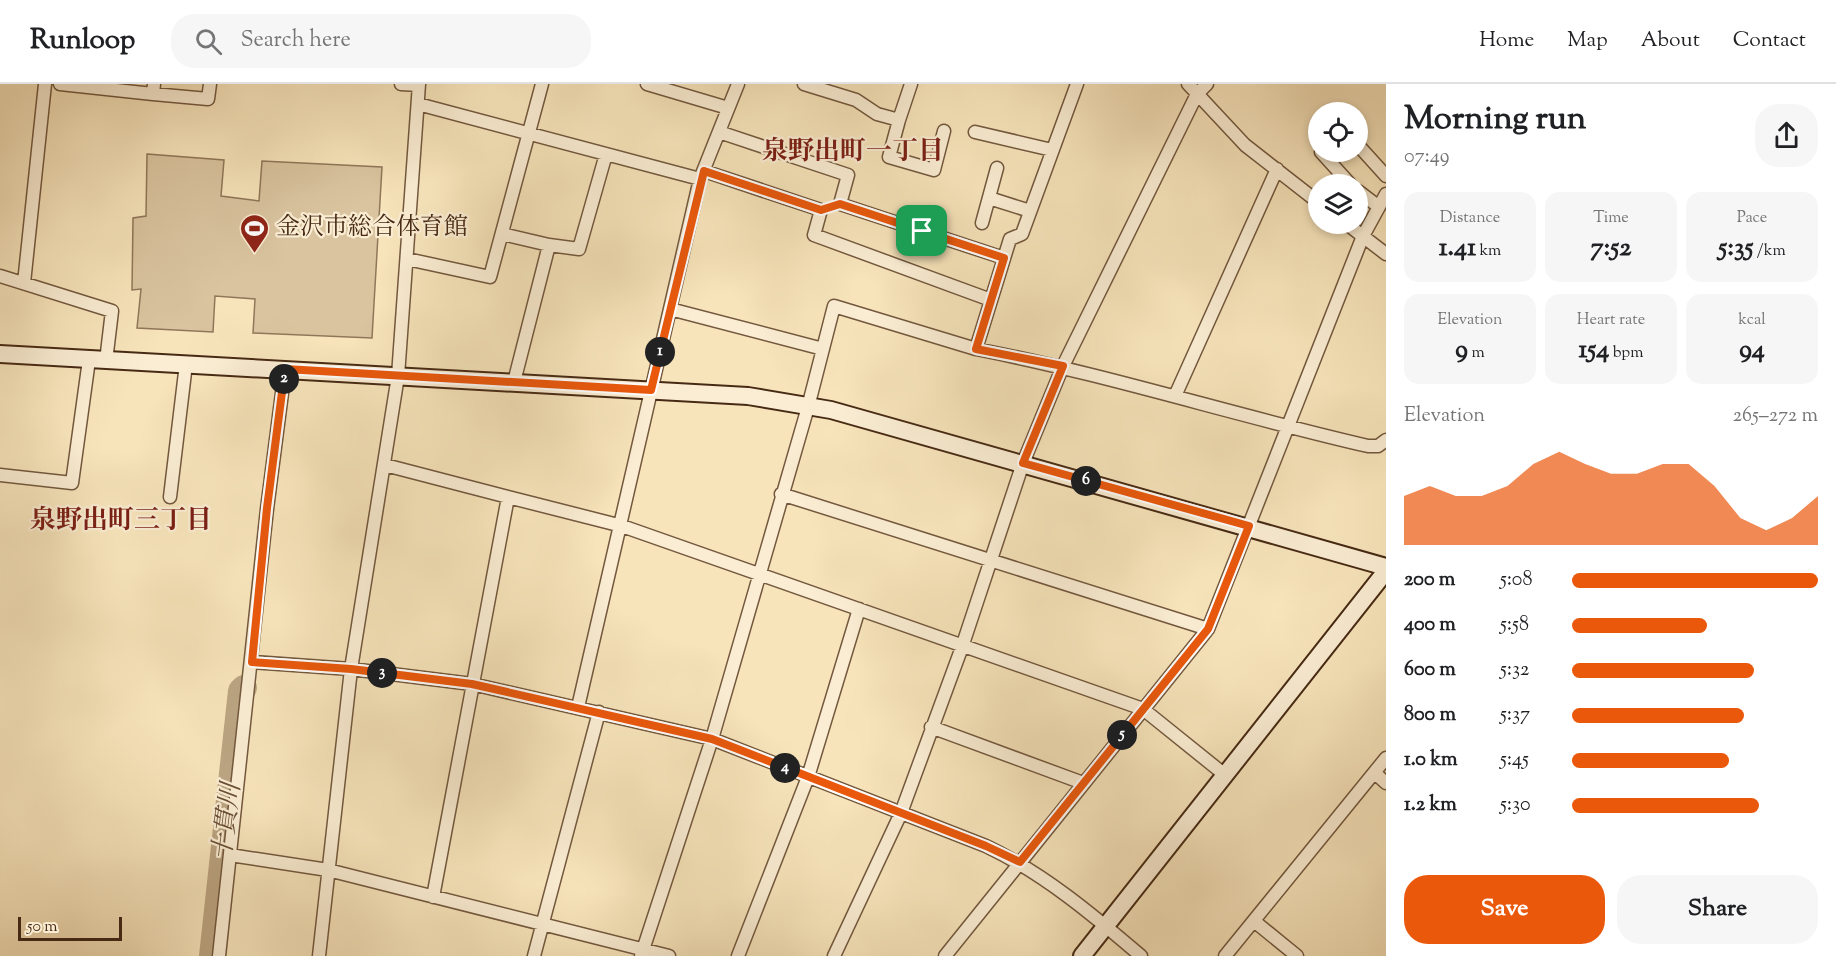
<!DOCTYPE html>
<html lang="en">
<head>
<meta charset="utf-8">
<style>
  body { margin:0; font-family:"Sorts Mill Goudy","Noto Serif JP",serif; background:#f6f6f6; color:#202124; height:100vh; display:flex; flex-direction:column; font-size:22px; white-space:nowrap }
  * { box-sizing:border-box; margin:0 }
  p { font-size:20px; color:#757577 }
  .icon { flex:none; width:33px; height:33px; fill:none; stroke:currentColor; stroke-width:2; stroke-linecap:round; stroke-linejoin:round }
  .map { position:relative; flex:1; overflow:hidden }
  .details { display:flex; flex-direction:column; background:#fff; width:450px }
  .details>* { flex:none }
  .fabs { position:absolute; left:1308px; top:18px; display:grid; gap:12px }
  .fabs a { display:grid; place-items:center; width:60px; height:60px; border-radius:50%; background:#fff; box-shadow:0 3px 9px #0003; font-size:30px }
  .scale { position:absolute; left:18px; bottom:15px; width:104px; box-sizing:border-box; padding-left:6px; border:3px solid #472a14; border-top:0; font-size:16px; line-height:21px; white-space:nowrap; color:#472a14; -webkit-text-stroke:4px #faedd3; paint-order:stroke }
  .pin { position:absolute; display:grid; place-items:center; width:51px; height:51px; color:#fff; margin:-26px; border-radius:12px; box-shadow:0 3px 9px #0006 }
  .km { position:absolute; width:30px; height:30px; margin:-15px; border-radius:50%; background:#222; color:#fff; font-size:16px; line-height:30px; text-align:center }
  .round { display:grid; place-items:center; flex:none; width:63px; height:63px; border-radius:24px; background:#f6f6f6 }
  .head { display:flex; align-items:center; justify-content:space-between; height:102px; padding:0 18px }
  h1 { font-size:33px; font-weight:700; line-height:45px }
  .stats { display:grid; grid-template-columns:repeat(3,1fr); gap:9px; height:102px; padding:6px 18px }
  .stats div { display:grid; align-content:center; border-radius:15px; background:#f6f6f6; text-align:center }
  .stats b { font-size:26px; font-weight:700 }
  .stats small { font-size:16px; font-weight:400 }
  .stats p { font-size:16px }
  .chart { height:168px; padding:12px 18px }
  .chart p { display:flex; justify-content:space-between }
  .chart svg { width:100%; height:108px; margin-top:6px; fill:#ea580c; opacity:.7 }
  .action { display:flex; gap:12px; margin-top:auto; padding:12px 18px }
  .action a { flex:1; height:69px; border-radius:24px; background:#ea580c; color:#fff; font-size:24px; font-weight:700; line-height:69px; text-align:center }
  .action a+a { background:#f6f6f6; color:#202124 }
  ul { padding:0 18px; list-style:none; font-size:20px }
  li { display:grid; grid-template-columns:96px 72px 1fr; align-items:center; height:45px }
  li i { height:15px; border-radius:8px; background:#ea580c }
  header { display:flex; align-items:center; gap:36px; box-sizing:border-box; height:84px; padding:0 30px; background:#fff; border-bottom:2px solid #e0e0e0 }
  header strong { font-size:28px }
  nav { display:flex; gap:33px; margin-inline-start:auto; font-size:21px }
  .search { width:420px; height:54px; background:#f6f6f6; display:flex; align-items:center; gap:15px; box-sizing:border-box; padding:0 21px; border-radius:24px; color:#757577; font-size:22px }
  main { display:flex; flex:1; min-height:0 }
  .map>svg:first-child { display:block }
  .green { fill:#d9c49f; stroke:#90775a; stroke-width:1.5 }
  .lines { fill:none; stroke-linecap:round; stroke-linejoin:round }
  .river { stroke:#bba582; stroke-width:26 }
  .street-casing { stroke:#73583e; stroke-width:15 }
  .secondary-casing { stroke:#472a14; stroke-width:20 }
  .street { stroke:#faedd3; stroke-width:12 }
  .secondary { stroke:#faedd3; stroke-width:16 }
  .route-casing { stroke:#fff; stroke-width:12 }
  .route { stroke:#ea580c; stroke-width:8 }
  .labels { text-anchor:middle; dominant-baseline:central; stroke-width:4.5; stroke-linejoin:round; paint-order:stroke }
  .poi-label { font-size:24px; fill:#472a14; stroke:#faedd3; text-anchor:start }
  .neighbourhood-label { font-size:26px; font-weight:bold; fill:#7a1f14; stroke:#faedd3 }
  .water-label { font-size:26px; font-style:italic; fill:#6a4f35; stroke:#faedd3 }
</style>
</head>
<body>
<header>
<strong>Runloop</strong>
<div class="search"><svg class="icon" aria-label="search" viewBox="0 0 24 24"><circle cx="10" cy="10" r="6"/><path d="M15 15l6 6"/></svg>Search here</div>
<nav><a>Home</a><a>Map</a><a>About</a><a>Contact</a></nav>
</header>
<main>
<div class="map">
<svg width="1386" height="872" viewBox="0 0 1386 872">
  <rect width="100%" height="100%" fill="#f7e4bb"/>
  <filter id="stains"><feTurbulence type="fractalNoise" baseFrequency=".00333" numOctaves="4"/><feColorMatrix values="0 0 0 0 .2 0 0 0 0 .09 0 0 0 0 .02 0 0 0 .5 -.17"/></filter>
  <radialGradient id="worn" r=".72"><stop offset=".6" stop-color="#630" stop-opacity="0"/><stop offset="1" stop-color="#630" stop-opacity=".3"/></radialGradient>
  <path class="green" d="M 147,70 L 224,76 L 221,112 L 259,117 L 262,77 L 382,83 L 372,254 L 253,249 L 255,215 L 215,212 L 213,248 L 137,244 L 141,205 L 132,206 L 133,134 L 146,132 Z"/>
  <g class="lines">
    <path class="river" d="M 212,872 L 241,607 L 244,604"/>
    <defs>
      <path id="street" d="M 60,0 L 153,10 L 154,0
        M 401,0 L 419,1
        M 647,0 L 728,24
        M 804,0 L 856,16 L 877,30 L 899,36 L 889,73 L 934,86 L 944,47
        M 1077,0 L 1022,150 L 1010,155 L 976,265 C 1109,291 1237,332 1368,362 L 1378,362 L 1386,356
        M 1188,0 L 1245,61 L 1318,118
        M 153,10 L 208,15 L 210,0
        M 418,20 L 700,95
        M 899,36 L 911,0
        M 719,48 L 848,91 L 840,120 L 1004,174
        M 975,48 L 1052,66
        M 1358,61 L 1386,92
        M 1321,68 L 1350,100
        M 704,87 L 821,126 L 814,151 L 991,216
        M 1358,107 L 1379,123
        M 989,114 L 1030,127
        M 982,139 L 997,84
        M 1347,140 L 1386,170
        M 502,150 L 549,161
        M 407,175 L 490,193 L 542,0
        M 0,192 L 112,227 L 106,277
        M 24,199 L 45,0
        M 670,225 L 823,265
        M 514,298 L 549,161 L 579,165 L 606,70
        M 1175,312 L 1277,85
        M 385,381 L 508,413
        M 0,391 L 72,399 L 89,276
        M 781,410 L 1208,545
        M 170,413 L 186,280
        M 252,578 L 351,585 L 472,600 L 712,655 L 986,762 C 1043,789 1093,831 1141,872
        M 578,623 L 700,95 L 738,0
        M 931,643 L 1083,699
        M 1375,689 L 1386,699
        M 230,771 L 328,786 L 669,872
        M 433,813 L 508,413 L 622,442 L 1143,625 L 1225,691
        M 1254,837 L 1297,872
        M 219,872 L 267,425 L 285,286
        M 319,872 L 351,585 L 398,292 L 419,0
        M 534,872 L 599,628
        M 641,872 L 712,655 L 808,323 L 834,222 L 976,265
        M 738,872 L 808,693 L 859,525
        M 834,872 L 901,729 L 962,563 L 1023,379 L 1063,282 L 1197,10 L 1207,0
        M 945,872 L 1208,545 L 1363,152 L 1386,110
        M 1225,872 L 1386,674"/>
      <path id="secondary" d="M 0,270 L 748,312 L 831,326 L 1386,483
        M 1082,872 L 1386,487"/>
    </defs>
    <use href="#street" class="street-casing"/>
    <use href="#secondary" class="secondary-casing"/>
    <use href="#street" class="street"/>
    <use href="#secondary" class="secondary"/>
  </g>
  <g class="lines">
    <defs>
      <path id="route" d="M 704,87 L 821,126 L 840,120 L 1004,174 L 976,265 L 1063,282 L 1023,379 L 1249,442 L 1208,545 L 1020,778 L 986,762 L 712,655 L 472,600 L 351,585 L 252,578 L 267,424 L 285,285 L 651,306 Z"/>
    </defs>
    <use href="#route" class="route-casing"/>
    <use href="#route" class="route"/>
  </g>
  <defs>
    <symbol id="stadium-pin" viewBox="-11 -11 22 30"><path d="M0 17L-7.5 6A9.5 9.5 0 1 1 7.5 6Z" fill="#8f2418" stroke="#faedd3"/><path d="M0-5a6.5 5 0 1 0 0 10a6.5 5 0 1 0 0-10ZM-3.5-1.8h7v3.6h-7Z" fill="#fff"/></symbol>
  </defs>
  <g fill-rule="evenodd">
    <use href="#stadium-pin" x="238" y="128" width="33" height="45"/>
  </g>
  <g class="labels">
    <g class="poi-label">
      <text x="276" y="144">金沢市総合体育館</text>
    </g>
    <g class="neighbourhood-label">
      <text x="853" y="68">泉野出町一丁目</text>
      <text x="121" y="437">泉野出町三丁目</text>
    </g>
    <g class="water-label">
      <text transform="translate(228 738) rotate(-83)">十貫川</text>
    </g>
  </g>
  <rect width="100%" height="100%" filter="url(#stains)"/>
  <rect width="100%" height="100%" fill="url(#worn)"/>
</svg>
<div class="fabs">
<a><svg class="icon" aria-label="locate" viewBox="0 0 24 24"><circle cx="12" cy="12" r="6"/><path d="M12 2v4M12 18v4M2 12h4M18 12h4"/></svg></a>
<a><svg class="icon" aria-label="layers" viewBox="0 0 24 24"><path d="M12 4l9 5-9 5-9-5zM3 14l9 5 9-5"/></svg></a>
</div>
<div class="scale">50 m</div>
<div class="pin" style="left:922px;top:147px;background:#1e9e55"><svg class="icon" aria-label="arrive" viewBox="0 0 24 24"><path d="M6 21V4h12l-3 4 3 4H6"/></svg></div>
<b class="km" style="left:660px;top:268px">1</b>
<b class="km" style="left:284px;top:295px">2</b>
<b class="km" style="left:382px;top:589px">3</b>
<b class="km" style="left:785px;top:684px">4</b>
<b class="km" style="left:1122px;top:651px">5</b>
<b class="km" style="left:1086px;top:397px">6</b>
</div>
<section class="details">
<div class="head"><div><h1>Morning run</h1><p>07:49</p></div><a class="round"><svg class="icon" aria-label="share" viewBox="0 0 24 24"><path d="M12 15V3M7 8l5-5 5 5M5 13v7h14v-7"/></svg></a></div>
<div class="stats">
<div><p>Distance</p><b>1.41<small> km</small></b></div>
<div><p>Time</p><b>7:52</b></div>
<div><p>Pace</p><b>5:35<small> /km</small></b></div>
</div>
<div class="stats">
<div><p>Elevation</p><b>9<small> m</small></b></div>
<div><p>Heart rate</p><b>154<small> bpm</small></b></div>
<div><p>kcal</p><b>94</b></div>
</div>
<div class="chart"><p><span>Elevation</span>265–272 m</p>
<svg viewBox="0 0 160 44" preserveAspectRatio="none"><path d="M0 44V24L10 20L20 24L30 24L40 20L50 11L60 6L70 11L80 15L90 15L100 11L110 11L120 20L130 33L140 38L150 33L160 24V44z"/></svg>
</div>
<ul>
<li><b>200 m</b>5:08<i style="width:100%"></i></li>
<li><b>400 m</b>5:58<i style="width:55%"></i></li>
<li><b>600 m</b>5:32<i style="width:74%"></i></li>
<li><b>800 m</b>5:37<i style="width:70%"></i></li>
<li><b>1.0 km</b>5:45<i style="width:64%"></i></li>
<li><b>1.2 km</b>5:30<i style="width:76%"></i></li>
</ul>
<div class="action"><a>Save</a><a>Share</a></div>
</section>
</main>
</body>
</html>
